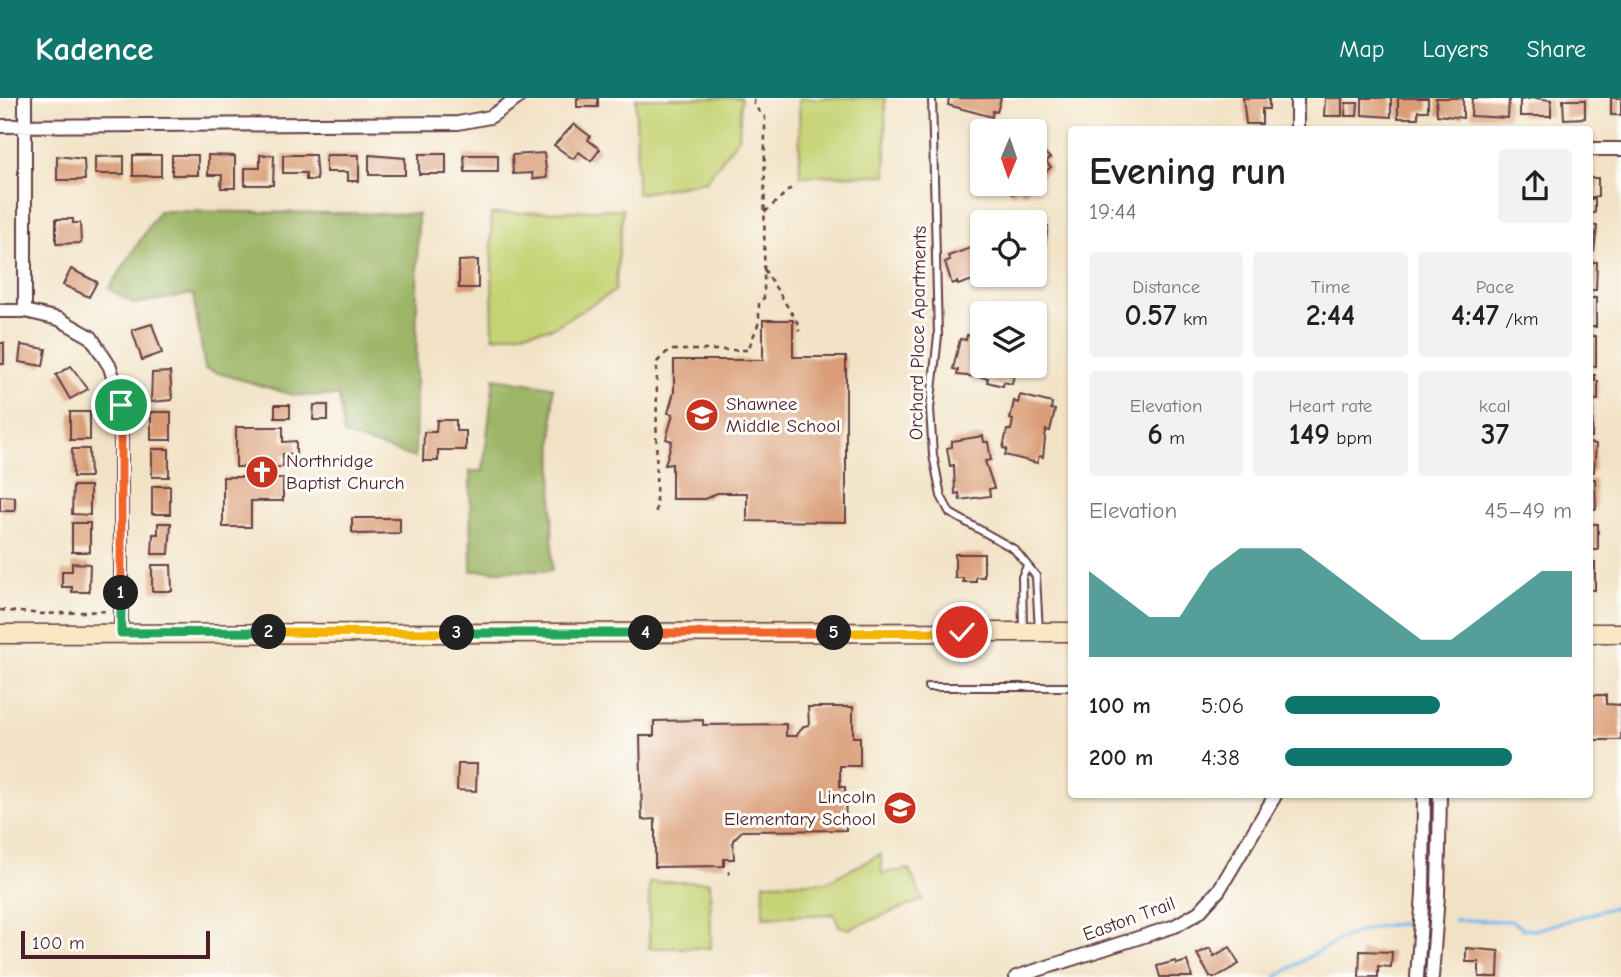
<!DOCTYPE html>
<html lang="en">
<head>
<meta charset="utf-8">
<style>
  body { margin:0; font-family:"Comic Neue",sans-serif; background:#f2f2f2; color:#222; height:100vh; display:flex; flex-direction:column; font-size:26px; white-space:nowrap }
  * { box-sizing:border-box; margin:0 }
  p { font-size:23px; color:#767676 }
  .icon { flex:none; width:38px; height:38px; fill:none; stroke:currentColor; stroke-width:2; stroke-linecap:round; stroke-linejoin:round }
  .map { position:relative; flex:1; overflow:hidden }
  .sheet { position:absolute; left:1068px; top:28px; width:525px; height:672px; display:flex; flex-direction:column; background:#fff; border-radius:7px; box-shadow:0 2px 5px #0004 }
  .sheet>* { flex:none }
  .needle { width:46px; rotate:182deg }
  .fabs { position:absolute; left:970px; top:21px; display:grid; gap:14px }
  .fabs a { display:grid; place-items:center; width:77px; height:77px; border-radius:7px; background:#fff; box-shadow:0 2px 5px #0004; font-size:35px }
  .scale { position:absolute; left:21px; bottom:18px; width:189px; box-sizing:border-box; padding-left:7px; border:4px solid #4a1f2b; border-top:0; font-size:19px; line-height:24px; white-space:nowrap; color:#4a1f2b; -webkit-text-stroke:5px #fdfcf7; paint-order:stroke }
  .pin { position:absolute; display:grid; place-items:center; width:60px; height:60px; color:#fff; margin:-30px; border:4px solid #fff; border-radius:50%; box-shadow:0 2px 7px #0007 }
  .km { position:absolute; width:35px; height:35px; margin:-18px; border-radius:50%; background:#222; color:#fff; font-size:19px; line-height:35px; text-align:center }
  .round { display:grid; place-items:center; flex:none; width:74px; height:74px; border-radius:7px; background:#f2f2f2 }
  .summary { display:flex; align-items:center; justify-content:space-between; height:119px; padding:0 21px }
  h1 { font-size:38px; font-weight:700; line-height:52px }
  .figures { display:grid; grid-template-columns:repeat(3,1fr); gap:10px; height:119px; padding:7px 21px }
  .figures div { display:grid; align-content:center; border-radius:7px; background:#f2f2f2; text-align:center }
  .figures b { font-size:30px; font-weight:700 }
  .figures small { font-size:19px; font-weight:400 }
  .figures p { font-size:19px }
  .chart { height:196px; padding:14px 21px }
  .chart p { display:flex; justify-content:space-between }
  .chart svg { width:100%; height:126px; margin-top:7px; fill:#0f766e; opacity:.7 }
  ul { padding:0 21px; list-style:none; font-size:23px }
  li { display:grid; grid-template-columns:112px 84px 1fr; align-items:center; height:52px }
  li i { height:18px; border-radius:9px; background:#0f766e }
  header { display:flex; align-items:center; gap:42px; box-sizing:border-box; height:98px; padding:0 35px; background:#0f766e; color:#fff }
  header strong { font-size:33px }
  nav { display:flex; gap:38px; margin-inline-start:auto; font-size:24px }
  .map>svg:first-child { display:block }
  .green { fill:#c6d374; stroke:#887950; stroke-width:2 }
  .forest { fill:#9cb566; stroke:#736a48; stroke-width:2 }
  .lines { fill:none; stroke-linecap:round; stroke-linejoin:round }
  .stream { stroke:#77b9ec; stroke-width:3.5 }
  .building { fill:#d99c76 }
  .lane-casing { stroke:#633c42; stroke-width:10 }
  .street-casing { stroke:#633c42; stroke-width:16 }
  .secondary-casing { stroke:#633c42; stroke-width:21 }
  .path { stroke:#633c42; stroke-width:2.5; stroke-dasharray:5 5; stroke-linecap:butt }
  .lane { stroke:#fff; stroke-width:6 }
  .street { stroke:#fff; stroke-width:12 }
  .secondary { stroke:#fae7c3; stroke-width:18 }
  .split-1-casing { stroke:#fff; stroke-width:14 }
  .split-2-casing { stroke:#fff; stroke-width:14 }
  .split-3-casing { stroke:#fff; stroke-width:14 }
  .split-4-casing { stroke:#fff; stroke-width:14 }
  .split-5-casing { stroke:#fff; stroke-width:14 }
  .split-6-casing { stroke:#fff; stroke-width:14 }
  .split-1 { stroke:#f0652b; stroke-width:9 }
  .split-2 { stroke:#22a559; stroke-width:9 }
  .split-3 { stroke:#f5b400; stroke-width:9 }
  .split-4 { stroke:#22a559; stroke-width:9 }
  .split-5 { stroke:#f0652b; stroke-width:9 }
  .split-6 { stroke:#f5b400; stroke-width:9 }
  .labels { text-anchor:middle; dominant-baseline:central; stroke-width:6; stroke-linejoin:round; paint-order:stroke }
  .street-label { font-size:19px; fill:#4a1f2b; stroke:#fdfcf7 }
  .poi-label { font-size:19px; fill:#4a1f2b; stroke:#fdfcf7; text-anchor:start }
</style>
</head>
<body>
<header>
<strong>Kadence</strong>
<nav><a>Map</a><a>Layers</a><a>Share</a></nav>
</header>
<div class="map">
<svg width="1621" height="879" viewBox="0 0 1621 879">
  <rect width="100%" height="100%" fill="#fdfcf7"/>
  <filter id="ink" filterUnits="userSpaceOnUse"><feTurbulence type="fractalNoise" baseFrequency=".0143" numOctaves="2"/><feDisplacementMap in="SourceGraphic" scale="14" xChannelSelector="R" yChannelSelector="G"/><feConvolveMatrix kernelMatrix="1 2 1 2 8 2 1 2 1" color-interpolation-filters="sRGB"/></filter>
  <filter id="wash" filterUnits="userSpaceOnUse"><feTurbulence type="fractalNoise" baseFrequency=".00686" numOctaves="4" result="noise"/><feDisplacementMap in="SourceGraphic" scale="28" xChannelSelector="R" yChannelSelector="G"/><feGaussianBlur stdDeviation="1.57" result="paint"/><feColorMatrix in="noise" values="0 0 0 0 0 0 0 0 0 0 0 0 0 0 0 0 0 1.4 0 .05"/><feComposite in="paint" operator="in"/></filter>
  <g filter="url(#wash)">
    <rect width="100%" height="100%" fill="#f2e2c5"/>
    <path class="green" d="M 636,0 L 741,0 L 739,39 L 706,83 L 637,96 Z
      M 799,0 L 885,0 L 886,77 L 800,78 Z
      M 623,111 L 615,193 L 552,230 L 493,239 L 491,116 Z
      M 881,756 L 882,775 L 909,771 L 923,802 L 849,831 L 839,828 L 834,816 L 763,819 L 764,785 L 826,784 Z
      M 649,784 L 710,784 L 711,850 L 649,850 Z"/>
    <path class="forest" d="M 159,113 L 418,116 L 415,360 L 344,337 L 339,298 L 293,297 L 205,271 L 193,196 L 134,206 L 109,191 Z
      M 494,280 L 553,289 L 552,473 L 471,473 L 470,373 L 483,373 Z"/>
    <g class="lines">
      <path class="stream" d="M 1454,822 L 1512,823 L 1524,831 L 1535,832 L 1621,807
        M 1276,879 C 1319,853 1358,824 1409,826"/>
    </g>
    <g id="blocks">
      <path class="building" d="M 577,0 L 598,0 L 598,9 L 577,9 Z
        M 949,0 L 1001,0 L 997,14 L 993,13 L 992,19 L 948,7 Z
        M 1243,0 L 1269,0 L 1269,11 L 1262,11 L 1262,26 L 1246,26 Z
        M 1325,0 L 1342,0 L 1342,18 L 1324,18 Z
        M 1362,0 L 1391,0 L 1391,19 L 1362,17 Z
        M 1398,0 L 1428,0 L 1428,13 L 1418,13 L 1418,20 L 1398,20 Z
        M 1436,0 L 1463,0 L 1463,20 L 1437,17 Z
        M 1472,0 L 1509,0 L 1508,20 L 1471,18 Z
        M 1534,0 L 1551,2 L 1551,18 L 1520,18 L 1520,2 Z
        M 1611,0 L 1621,0 L 1621,17 L 1611,17 Z
        M 1563,2 L 1585,2 L 1585,20 L 1564,21 Z
        M 1346,5 L 1358,5 L 1357,18 L 1345,18 Z
        M 574,26 L 590,38 L 588,42 L 600,51 L 591,63 L 579,54 L 573,61 L 554,47 Z
        M 1037,47 L 1050,60 L 1046,64 L 1051,69 L 1034,85 L 1034,50 Z
        M 544,55 L 547,80 L 533,81 L 532,75 L 513,76 L 512,57 Z
        M 419,56 L 446,56 L 446,76 L 419,76 Z
        M 133,57 L 161,57 L 161,78 L 133,78 Z
        M 172,57 L 198,57 L 198,77 L 172,77 Z
        M 208,57 L 235,58 L 235,90 L 221,90 L 222,77 L 208,77 Z
        M 260,57 L 274,57 L 273,87 L 245,87 L 245,70 L 260,70 Z
        M 283,57 L 315,57 L 317,82 L 306,82 L 306,75 L 283,75 Z
        M 326,57 L 359,57 L 359,83 L 348,83 L 348,74 L 326,74 Z
        M 369,57 L 405,60 L 405,77 L 369,77 Z
        M 464,57 L 498,57 L 498,74 L 465,74 Z
        M 57,58 L 84,61 L 85,82 L 57,82 Z
        M 124,58 L 124,76 L 95,76 L 95,59 Z
        M 1589,80 L 1598,80 L 1598,99 L 1589,99 Z
        M 1003,86 L 1034,86 L 1024,96 L 1019,91 L 1013,96 Z
        M 1589,101 L 1595,101 L 1595,115 L 1589,115 Z
        M 1023,119 L 1044,122 L 1043,127 L 1048,128 L 1041,173 L 1034,172 L 1034,124 L 1022,124 Z
        M 56,121 L 73,121 L 73,125 L 80,125 L 81,145 L 56,146 Z
        M 1589,127 L 1597,128 L 1594,153 L 1589,153 Z
        M 982,146 L 982,177 L 988,177 L 958,187 L 957,184 L 952,186 L 945,164 L 950,162 L 948,158 Z
        M 478,162 L 478,190 L 459,190 L 459,163 Z
        M 1589,164 L 1597,164 L 1596,192 L 1589,192 Z
        M 71,171 L 97,184 L 89,199 L 63,187 Z
        M 1589,200 L 1596,200 L 1596,229 L 1589,229 Z
        M 763,222 L 793,222 L 793,259 L 846,259 L 846,424 L 747,423 L 747,395 L 717,395 L 705,401 L 672,401 L 672,366 L 665,367 L 672,343 L 666,341 L 673,316 L 668,315 L 674,294 L 674,262 L 763,262 Z
        M 152,226 L 162,255 L 142,262 L 132,232 Z
        M 967,237 L 982,241 L 982,268 L 1016,268 L 1012,286 L 1004,284 L 1003,288 L 987,284 L 988,280 L 957,277 L 958,272 L 953,271 L 960,241 L 966,242 Z
        M 1589,238 L 1596,238 L 1596,268 L 1589,268 Z
        M 0,245 L 4,245 L 4,266 L 0,266 Z
        M 21,247 L 46,251 L 43,268 L 19,264 Z
        M 71,268 L 88,291 L 70,301 L 56,277 Z
        M 170,274 L 172,302 L 151,304 L 152,275 Z
        M 1589,277 L 1595,277 L 1595,283 L 1598,283 L 1598,302 L 1589,301 Z
        M 1020,297 L 1052,305 L 1051,311 L 1055,312 L 1050,333 L 1046,332 L 1043,359 L 1039,358 L 1037,365 L 1005,357 L 1007,351 L 1003,350 L 1007,332 L 1011,332 L 1013,322 L 1010,321 L 1014,303 L 1018,305 Z
        M 275,307 L 290,307 L 290,320 L 275,320 Z
        M 314,307 L 328,307 L 328,322 L 313,322 Z
        M 1589,309 L 1593,309 L 1592,339 L 1589,339 Z
        M 70,314 L 90,314 L 90,342 L 70,342 Z
        M 151,314 L 171,314 L 171,342 L 151,342 Z
        M 437,322 L 456,322 L 456,333 L 466,333 L 466,352 L 438,352 L 438,363 L 423,363 L 424,334 L 436,334 Z
        M 236,329 L 283,329 L 283,344 L 296,343 L 296,356 L 283,356 L 283,369 L 266,370 L 266,380 L 283,380 L 283,403 L 251,403 L 251,429 L 223,429 L 223,379 L 258,379 L 258,369 L 236,369 Z
        M 983,338 L 984,344 L 988,344 L 991,362 L 985,363 L 994,390 L 989,391 L 990,398 L 960,402 L 959,395 L 955,396 L 954,367 L 950,368 L 947,350 L 952,349 L 952,343 Z
        M 1589,345 L 1596,346 L 1594,374 L 1589,374 Z
        M 72,351 L 89,351 L 90,379 L 73,379 Z
        M 152,351 L 169,351 L 169,379 L 152,379 Z
        M 1589,381 L 1595,381 L 1596,411 L 1589,411 Z
        M 73,388 L 90,388 L 90,417 L 72,416 Z
        M 152,388 L 170,388 L 170,416 L 152,416 Z
        M 0,398 L 15,399 L 15,413 L 0,413 Z
        M 352,420 L 400,420 L 400,435 L 359,436 L 352,434 Z
        M 72,425 L 90,425 L 90,454 L 72,454 Z
        M 158,425 L 171,425 L 169,456 L 152,456 L 153,436 L 158,436 Z
        M 1589,426 L 1598,426 L 1598,452 L 1589,452 Z
        M 955,456 L 984,456 L 984,479 L 976,479 L 976,484 L 963,484 L 963,480 L 955,480 Z
        M 1589,464 L 1595,464 L 1595,492 L 1589,492 Z
        M 72,465 L 90,466 L 89,494 L 72,494 L 72,489 L 62,489 L 62,473 L 72,473 Z
        M 152,467 L 171,467 L 172,493 L 152,493 Z
        M 1589,597 L 1606,597 L 1606,606 L 1621,607 L 1621,642 L 1589,642 Z
        M 808,609 L 853,609 L 853,639 L 860,639 L 860,668 L 840,668 L 840,689 L 845,689 L 846,732 L 742,733 L 733,742 L 734,761 L 724,761 L 724,768 L 655,769 L 655,721 L 642,722 L 640,638 L 654,638 L 654,623 L 703,622 L 703,627 L 786,626 L 786,638 L 796,638 L 804,628 L 809,627 Z
        M 458,666 L 477,666 L 476,693 L 457,692 Z
        M 1230,849 L 1239,866 L 1216,879 L 1210,879 L 1197,856 L 1210,850 L 1214,858 Z
        M 1466,850 L 1499,853 L 1498,879 L 1479,879 L 1479,864 L 1466,864 Z
        M 1360,853 L 1392,854 L 1391,869 L 1378,868 L 1378,879 L 1359,879 Z
        M 1176,863 L 1177,866 L 1187,863 L 1192,879 L 1160,879 L 1157,868 Z"/>
    </g>
  </g>
  <g filter="url(#ink)">
    <use href="#blocks" fill-opacity="0" stroke="#633c42" stroke-width="2"/>
    <g class="lines">
      <defs>
        <path id="lane" d="M 932,0 L 938,238 L 930,311 L 933,357 L 941,398 L 950,415 L 1014,451 L 1036,478 L 1039,534
          M 1023,532 L 1022,479 L 1027,468
          M 928,589 L 1071,589"/>
        <path id="street" d="M 25,0 L 25,213
          M 0,28 L 458,25 L 490,19 L 518,0
          M 1297,32 L 1297,0
          M 1589,51 L 1621,51
          M 0,213 L 25,213 L 59,221 L 91,239 L 110,269 L 121,307 L 121,535
          M 1016,879 L 1175,828 L 1199,814 L 1219,792 L 1276,696
          M 1417,879 L 1423,795 L 1424,696
          M 1432,879 L 1438,797 L 1440,696"/>
        <path id="secondary" d="M 1589,535 L 1621,535
          M 0,536 L 1071,534"/>
      </defs>
      <use href="#lane" class="lane-casing"/>
      <use href="#street" class="street-casing"/>
      <use href="#secondary" class="secondary-casing"/>
      <path class="path" d="M 765,114 L 791,90
        M 764,171 L 799,227 L 799,233
        M 656,414 L 657,264 L 669,252 L 748,252 L 759,224 L 759,204 L 764,200 L 765,19 L 754,8 L 754,0
        M 0,512 L 42,516 L 108,513
        M 729,777 L 729,773"/>
      <use href="#lane" class="lane"/>
      <use href="#street" class="street"/>
      <use href="#secondary" class="secondary"/>
    </g>
  </g>
  <g class="lines" filter="url(#ink)">
    <defs>
      <path id="split-1" d="M 121,495 L 121,307"/>
      <path id="split-2" d="M 121,495 L 121,535 L 269,534"/>
      <path id="split-3" d="M 269,534 L 457,535"/>
      <path id="split-4" d="M 457,535 L 646,535"/>
      <path id="split-5" d="M 646,535 L 834,535"/>
      <path id="split-6" d="M 834,535 L 962,534"/>
    </defs>
    <use href="#split-1" class="split-1-casing"/>
    <use href="#split-2" class="split-2-casing"/>
    <use href="#split-3" class="split-3-casing"/>
    <use href="#split-4" class="split-4-casing"/>
    <use href="#split-5" class="split-5-casing"/>
    <use href="#split-6" class="split-6-casing"/>
    <use href="#split-1" class="split-1"/>
    <use href="#split-2" class="split-2"/>
    <use href="#split-3" class="split-3"/>
    <use href="#split-4" class="split-4"/>
    <use href="#split-5" class="split-5"/>
    <use href="#split-6" class="split-6"/>
  </g>
  <defs>
    <symbol id="school-disc" viewBox="-11 -11 22 22"><circle r="9.5" fill="#c8321e" stroke="#fdfcf7"/><path d="M0-5L7-2L0 1L-7-2ZM-4 1L0 2.5L4 1V4Q0 6-4 4Z" fill="#fff"/></symbol>
    <symbol id="church-disc" viewBox="-11 -11 22 22"><circle r="9.5" fill="#c8321e" stroke="#fdfcf7"/><path d="M-1.2-6h2.4v3.5h3.3v2.4h-3.3V6h-2.4V-.1h-3.3v-2.4h3.3Z" fill="#fff"/></symbol>
  </defs>
  <g fill-rule="evenodd">
    <use href="#school-disc" x="683" y="298" width="38" height="38"/>
    <use href="#church-disc" x="243" y="355" width="38" height="38"/>
    <use href="#school-disc" x="881" y="691" width="38" height="38"/>
  </g>
  <g class="labels">
    <g class="street-label">
      <text transform="translate(918 235) rotate(-89)">Orchard Place Apartments</text>
      <text transform="translate(1129 821) rotate(-20)">Easton Trail</text>
    </g>
    <g class="poi-label">
      <text x="726" y="306">Shawnee<tspan x="726" dy="22">Middle School</tspan></text>
      <text x="286" y="363">Northridge<tspan x="286" dy="22">Baptist Church</tspan></text>
      <text x="876" y="699" text-anchor="end">Lincoln<tspan x="876" dy="22">Elementary School</tspan></text>
    </g>
  </g>
</svg>
<div class="fabs">
<a><svg class="needle" viewBox="-14 -14 28 28"><path d="M0-13l5 13h-10z" fill="#e53935"/><path d="M0 13l5-13h-10z" fill="#767676"/></svg></a>
<a><svg class="icon" aria-label="locate" viewBox="0 0 24 24"><circle cx="12" cy="12" r="6"/><path d="M12 2v4M12 18v4M2 12h4M18 12h4"/></svg></a>
<a><svg class="icon" aria-label="layers" viewBox="0 0 24 24"><path d="M12 4l9 5-9 5-9-5zM3 14l9 5 9-5"/></svg></a>
</div>
<div class="scale">100 m</div>
<div class="pin" style="left:121px;top:307px;background:#1e9e55"><svg class="icon" aria-label="arrive" viewBox="0 0 24 24"><path d="M6 21V4h12l-3 4 3 4H6"/></svg></div>
<div class="pin" style="left:962px;top:534px;background:#d93025"><svg class="icon" aria-label="check" viewBox="0 0 24 24"><path d="M5 12l5 5 9-10"/></svg></div>
<b class="km" style="left:121px;top:495px">1</b>
<b class="km" style="left:269px;top:534px">2</b>
<b class="km" style="left:457px;top:535px">3</b>
<b class="km" style="left:646px;top:535px">4</b>
<b class="km" style="left:834px;top:535px">5</b>
<section class="sheet">
<div class="summary"><div><h1>Evening run</h1><p>19:44</p></div><a class="round"><svg class="icon" aria-label="share" viewBox="0 0 24 24"><path d="M12 15V3M7 8l5-5 5 5M5 13v7h14v-7"/></svg></a></div>
<div class="figures">
<div><p>Distance</p><b>0.57<small> km</small></b></div>
<div><p>Time</p><b>2:44</b></div>
<div><p>Pace</p><b>4:47<small> /km</small></b></div>
</div>
<div class="figures">
<div><p>Elevation</p><b>6<small> m</small></b></div>
<div><p>Heart rate</p><b>149<small> bpm</small></b></div>
<div><p>kcal</p><b>37</b></div>
</div>
<div class="chart"><p><span>Elevation</span>45–49 m</p>
<svg viewBox="0 0 160 44" preserveAspectRatio="none"><path d="M0 44V14L10 22L20 30L30 30L40 14L50 6L60 6L70 6L80 14L90 22L100 30L110 38L120 38L130 30L140 22L150 14L160 14V44z"/></svg>
</div>
<ul>
<li><b>100 m</b>5:06<i style="width:54%"></i></li>
<li><b>200 m</b>4:38<i style="width:79%"></i></li>
</ul>
</section>
</div>
</body>
</html>
